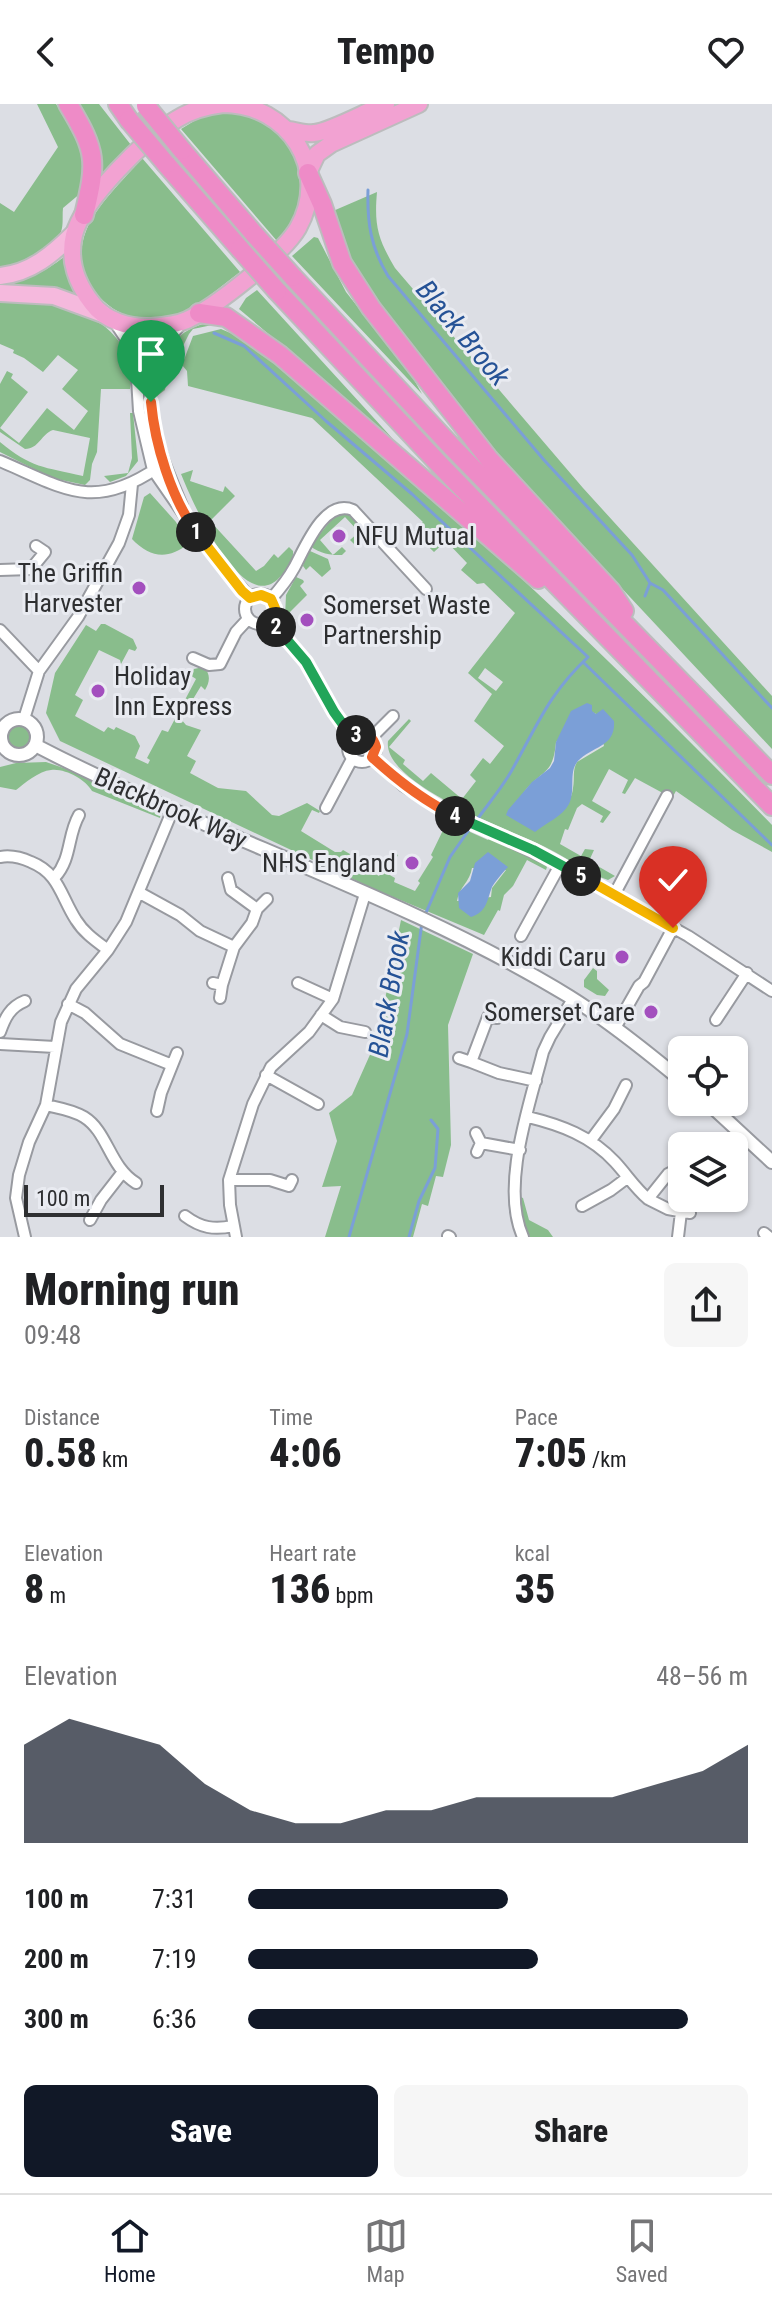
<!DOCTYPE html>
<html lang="en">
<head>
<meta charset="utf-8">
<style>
  body { margin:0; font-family:"Roboto Condensed",sans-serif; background:#f6f6f6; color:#202124; height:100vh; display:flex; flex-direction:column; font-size:30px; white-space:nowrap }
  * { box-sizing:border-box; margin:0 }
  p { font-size:26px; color:#757577 }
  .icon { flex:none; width:44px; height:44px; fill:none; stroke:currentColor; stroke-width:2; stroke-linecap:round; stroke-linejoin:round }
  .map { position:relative; height:1133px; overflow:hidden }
  .drawer { display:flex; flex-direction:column; background:#fff; flex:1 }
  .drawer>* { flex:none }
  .tools { position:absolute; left:668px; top:932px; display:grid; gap:16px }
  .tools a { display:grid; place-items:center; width:80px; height:80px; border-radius:12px; background:#fff; box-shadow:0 2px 6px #0004; font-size:40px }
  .scale { position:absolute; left:24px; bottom:20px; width:140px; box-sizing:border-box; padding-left:8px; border:4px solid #2e2f31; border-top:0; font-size:22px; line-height:28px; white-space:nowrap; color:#2e2f31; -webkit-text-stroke:6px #e9ebf1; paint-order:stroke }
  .pin { position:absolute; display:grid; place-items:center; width:68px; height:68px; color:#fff; margin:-82px -34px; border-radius:50% 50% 50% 0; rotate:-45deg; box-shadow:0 0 8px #0007 }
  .pin .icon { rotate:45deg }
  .km { position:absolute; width:40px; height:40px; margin:-20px; border-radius:50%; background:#222; color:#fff; font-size:22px; line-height:40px; text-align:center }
  .round { display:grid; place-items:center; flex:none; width:84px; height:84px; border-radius:12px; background:#f6f6f6 }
  .head { display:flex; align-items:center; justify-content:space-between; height:136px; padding:0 24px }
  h1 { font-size:44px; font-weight:800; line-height:60px }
  .stats { display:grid; grid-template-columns:repeat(3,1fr); gap:12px; height:136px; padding:8px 24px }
  .stats div { display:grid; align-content:center }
  .stats b { font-size:40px; font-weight:800 }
  .stats small { font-size:22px; font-weight:400 }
  .stats p { font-size:22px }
  .chart { height:224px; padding:16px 24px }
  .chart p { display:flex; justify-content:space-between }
  .chart svg { width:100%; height:144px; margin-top:8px; fill:#111827; opacity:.7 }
  .button { display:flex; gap:16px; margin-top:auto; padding:16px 24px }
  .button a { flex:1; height:92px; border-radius:12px; background:#111827; color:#fff; font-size:32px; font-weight:800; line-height:92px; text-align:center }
  .button a+a { background:#f6f6f6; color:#202124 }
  ul { padding:0 24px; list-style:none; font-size:26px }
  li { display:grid; grid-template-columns:128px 96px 1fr; align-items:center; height:60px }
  li i { height:20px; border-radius:10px; background:#111827 }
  header { display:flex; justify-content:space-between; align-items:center; height:104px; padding:0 24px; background:#fff; font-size:36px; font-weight:800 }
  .dock { display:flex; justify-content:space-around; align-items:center; height:112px; border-top:2px solid #e0e0e0; background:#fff; font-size:22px; color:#757577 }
  .dock a { display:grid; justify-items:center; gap:4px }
  .dock .current { color:#111827 }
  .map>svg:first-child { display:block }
  .green { fill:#89bd8c; fill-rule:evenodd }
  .water { fill:#7b9fd7 }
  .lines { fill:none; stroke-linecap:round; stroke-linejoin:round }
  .stream { stroke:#7b9fd7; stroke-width:3 }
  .minor-casing { stroke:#989aa0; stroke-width:14 }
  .tertiary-casing { stroke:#989aa0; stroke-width:16 }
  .primary-casing { stroke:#bcbcbd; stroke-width:20 }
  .trunk-casing { stroke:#bcbcbd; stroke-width:20 }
  .motorway-casing { stroke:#bcbcbd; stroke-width:22 }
  .minor { stroke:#fff; stroke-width:10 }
  .tertiary { stroke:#fff; stroke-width:12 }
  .primary { stroke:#f5b9dd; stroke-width:16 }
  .trunk { stroke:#f2a2d2; stroke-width:16 }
  .motorway { stroke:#ee8bc7; stroke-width:18 }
  .motorway-bridge-casing { stroke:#bcbcbd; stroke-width:22; stroke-linecap:butt }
  .motorway-bridge { stroke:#ee8bc7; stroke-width:18 }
  .split-1-casing { stroke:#fff; stroke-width:16 }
  .split-2-casing { stroke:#fff; stroke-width:16 }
  .split-3-casing { stroke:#fff; stroke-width:16 }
  .split-4-casing { stroke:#fff; stroke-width:16 }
  .split-5-casing { stroke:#fff; stroke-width:16 }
  .split-6-casing { stroke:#fff; stroke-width:16 }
  .split-1 { stroke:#f0652b; stroke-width:10 }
  .split-2 { stroke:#f5b400; stroke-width:10 }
  .split-3 { stroke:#22a559; stroke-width:10 }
  .split-4 { stroke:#f0652b; stroke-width:10 }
  .split-5 { stroke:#22a559; stroke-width:10 }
  .split-6 { stroke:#f5b400; stroke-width:10 }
  .poi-dot { fill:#a34fbe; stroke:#e9ebf1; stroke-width:3 }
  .labels { text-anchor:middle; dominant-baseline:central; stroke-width:6; stroke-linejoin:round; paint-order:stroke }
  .poi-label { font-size:26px; fill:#2e2f31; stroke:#e9ebf1; text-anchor:end }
  .street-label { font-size:26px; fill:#2e2f31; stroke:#e9ebf1 }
  .water-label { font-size:28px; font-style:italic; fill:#255296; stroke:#e9ebf1 }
</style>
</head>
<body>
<header><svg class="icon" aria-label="back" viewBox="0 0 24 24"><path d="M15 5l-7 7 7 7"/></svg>Tempo<svg class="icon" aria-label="heart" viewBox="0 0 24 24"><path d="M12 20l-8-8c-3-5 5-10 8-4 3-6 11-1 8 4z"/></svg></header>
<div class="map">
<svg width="772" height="1133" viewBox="0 0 772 1133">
  <rect width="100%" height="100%" fill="#dcdee4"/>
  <path class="green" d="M 37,0 L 56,0 L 85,45 L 82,88 L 63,104 C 62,112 64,123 60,130 C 50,150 21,161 0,165 L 0,99 L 14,108 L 58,43 Z
    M 78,0 L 99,0 L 131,41 L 98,80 C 105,49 92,26 78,0 Z
    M 229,8 C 296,15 324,88 277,137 L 181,25 L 204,11 Z
    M 142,54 L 240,168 C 219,184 198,203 174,212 C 123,232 65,179 86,127 C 97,100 123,77 142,54 Z
    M 377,88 C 374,122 378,135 395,164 L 583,384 L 772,592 L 772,645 L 473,325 L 371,195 L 353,165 L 333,107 Z
    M 314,133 L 318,134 L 346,188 L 412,272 L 422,290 L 292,152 Z
    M 65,152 L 78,193 L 0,184 L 0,178 C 27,176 44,169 65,152 Z
    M 257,186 L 393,335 L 239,205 L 246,194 Z
    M 0,195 C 16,195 34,194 51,197 C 92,205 140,239 130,285 L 101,285 L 97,348 L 92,360 L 90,376 L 85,381 L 52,374 L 0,348 L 0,338 C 31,364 44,363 83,372 L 90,334 L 53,326 C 41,330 39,345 25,345 L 0,328 L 0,280 L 7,267 L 13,270 L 11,274 L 28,288 L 0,324 L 19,339 L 47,304 L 74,326 L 88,307 L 62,285 L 78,266 L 58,251 L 43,268 L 24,254 L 13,249 L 14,246 L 0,240 Z
    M 207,219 L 217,220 L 193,225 L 189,230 L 167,274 L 165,286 L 157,292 C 157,257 171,227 207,219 Z
    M 221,225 L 242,234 C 433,383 603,548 772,721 L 772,748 L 732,726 L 676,687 L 672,694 L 635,674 L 625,690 L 622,689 L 628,676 L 609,665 L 592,697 L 611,708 L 603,719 L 600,718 L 603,712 L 582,700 L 577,704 L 568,726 L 565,725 L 560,740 L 581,752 L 585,745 L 594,746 L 589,757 L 615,772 L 608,776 C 586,769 568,754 547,744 C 514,727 382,681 388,637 L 409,615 L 411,617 L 389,643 L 405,656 L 403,660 L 423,677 L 431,669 L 462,695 L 476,677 L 470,671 L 483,654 L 490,660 L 504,642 L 474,617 L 492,590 L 468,569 L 515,509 L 484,479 L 477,480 L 461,466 L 467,459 L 446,437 L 434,448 L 413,428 L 423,418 L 312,314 L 188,282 L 187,267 L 182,261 L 193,232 ZM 485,564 L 503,578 L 496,587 L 478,574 ZM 592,608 L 596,610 L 604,642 L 577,658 C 572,667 575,674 573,684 C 572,699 557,712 545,720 L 524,688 C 542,665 553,672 556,638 Z
    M 133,231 L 162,232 L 148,257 L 151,262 L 154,342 L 152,343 C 144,305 146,267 133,231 Z
    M 130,309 L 133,309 L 138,357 L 126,372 L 110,378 L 104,372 L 128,369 L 132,354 Z
    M 193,366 L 190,377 L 223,388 L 225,382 L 235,392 L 210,417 L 256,467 L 264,462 L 274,450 L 278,454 L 289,443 L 293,447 C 294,458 287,466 279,474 C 242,513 191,395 181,370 Z
    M 150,389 L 176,418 L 188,440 C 168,456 150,454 132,435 L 144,393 Z
    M 337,409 L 349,409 L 370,431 L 367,434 L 364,431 L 354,440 L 350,436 L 359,428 L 345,413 L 320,436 L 333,451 L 342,443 L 346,447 L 342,451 C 329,451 321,450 310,442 Z
    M 310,447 L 328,455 L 331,465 L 322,473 L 310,462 L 306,466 L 303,462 L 306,448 Z
    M 296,473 L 303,476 L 304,478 L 300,482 L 307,491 L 285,513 L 286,491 Z
    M 101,520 L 105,520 L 133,535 L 137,544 L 135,547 L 129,545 L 121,560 L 120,556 L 99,546 L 75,591 L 83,596 L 75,612 L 104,628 L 108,623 L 114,626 L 116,623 L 135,632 L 140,642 L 135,654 L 148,660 L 150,656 L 147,654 L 162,626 L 168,628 L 196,575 L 190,571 L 194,565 L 203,563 C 211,569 210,578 205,586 L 201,582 L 181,615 L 186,621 L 201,626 L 187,652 L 196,657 L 190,669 L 218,684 L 246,687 L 272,711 L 279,712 L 307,699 L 320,707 L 319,709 L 312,706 L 301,727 L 335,748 L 341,748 L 343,746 L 350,750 L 348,754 L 354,757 L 357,754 L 363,757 L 365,754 L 369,755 L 365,764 L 379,772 L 394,749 L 398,751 L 388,770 L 395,774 L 394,778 L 415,787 L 420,779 L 418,777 L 433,753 L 431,751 L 446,720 L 459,723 L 488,736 L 490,733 L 542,757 L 547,763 L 546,766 L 527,756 L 513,782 L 504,791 L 500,807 L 498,806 L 484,831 L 374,785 L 60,637 L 46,609 L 55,569 L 86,521 L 96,527 ZM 472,764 L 506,766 L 492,784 L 491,793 L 457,797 C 459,783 470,778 472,764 Z
    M6 633a13 13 0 1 1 26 0a13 13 0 1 1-26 0Z
    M 46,658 L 87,672 L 155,703 L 161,708 L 160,714 L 92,687 C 86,676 65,664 51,666 C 39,667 25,679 16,686 L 0,683 L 0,663 L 16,659 Z
    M 401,816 L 473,850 L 448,921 L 451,1041 L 443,1073 L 436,1072 L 428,1102 L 422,1100 L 413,1133 L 325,1133 L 341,1082 L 322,1083 L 337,1037 L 329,1009 L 352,991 L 377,935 Z
    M 593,864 L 597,867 L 597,875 L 609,886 L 605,892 L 597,891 L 584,883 L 584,876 Z
    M 518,1092 L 523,1094 L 529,1116 L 548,1126 L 553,1133 L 530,1133 L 522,1115 Z"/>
  <path class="water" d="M 587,599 L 592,601 L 592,607 L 596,610 L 603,605 L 614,617 C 616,643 592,642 578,657 C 568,668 576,686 569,700 C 563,712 546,719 535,728 L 506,711 L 508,706 L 532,678 L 550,664 L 554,657 L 556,638 L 571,607 Z
    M 488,748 L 508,763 C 504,767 494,779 492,783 C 487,796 487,808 471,813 L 459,804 L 458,789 L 470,777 L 475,759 Z"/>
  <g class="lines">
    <path class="stream" d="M 368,86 C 367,119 371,144 388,172 L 544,356 L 632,451 L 650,479 L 645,492
      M 214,229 L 244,242 L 326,317 L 412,390 L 588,553 C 548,591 538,620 512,666 C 502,684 488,700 476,717
      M 650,479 L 663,486 L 772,604
      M 583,558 L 772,741
      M 425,811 L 450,753 L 471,723
      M 349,1133 L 407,930 L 422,818
      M 409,1133 L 419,1097 L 435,1064 L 438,1025 L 431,1016"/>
    <defs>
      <path id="minor" d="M 114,217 L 131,243 L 136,258 L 139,307 L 153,366 L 205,441 L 250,494
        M 181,220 C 175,228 167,235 161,244 C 133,293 163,356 182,402
        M 0,357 C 64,384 92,408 157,364
        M 0,466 L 31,465 L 45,448 L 36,442
        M245 505a15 15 0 1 1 30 0a15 15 0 1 1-30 0Z
        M 271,495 C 279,486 288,475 294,464 C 305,444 324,394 353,406 L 426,485
        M 270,516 L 306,558 L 334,608 L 352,633
        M 0,526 L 39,567
        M 193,554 L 209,561 L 220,560 L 236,528 L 248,515
        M 24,615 L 39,567 L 78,513 L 119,439 L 129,411 L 132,380
        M348 644a14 14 0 1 1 28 0a14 14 0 1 1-28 0Z
        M 371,634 L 393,612
        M 372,653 L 404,682 L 442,705 L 560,761 L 688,832 L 772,887
        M 326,704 L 352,655
        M 0,753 C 11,751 20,753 31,758 C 59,769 61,793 76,816 C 84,829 96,837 108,846
        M 55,773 C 72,754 67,732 79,711
        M 140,789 L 180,811 L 200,827 L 234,843
        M 614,791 L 667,692
        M 257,805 L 267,795
        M 521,832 L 560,761
        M 213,879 L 222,881 L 234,843 L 252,819 L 257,805 L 231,786 L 228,774
        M 298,879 L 333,895
        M 220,894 L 222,881
        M 68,900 L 85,909 L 120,940 L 172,961
        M 321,911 L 340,923 L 365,928
        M 497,914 L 488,913 L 471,958 L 499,969 L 536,977
        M 716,916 L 747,869
        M 615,924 L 639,882 L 644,878 L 673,824
        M 0,928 C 5,914 10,903 25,897
        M 0,940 L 55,943
        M 459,954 L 471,958
        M 266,971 L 318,1000
        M 46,1001 C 59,1004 73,1006 84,1013 C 108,1028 109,1062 136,1079
        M 157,1007 L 161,989 L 177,949
        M 528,1013 C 561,1021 591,1032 615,1058 C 627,1071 635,1084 648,1095 L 668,1070 L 682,1063
        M 476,1029 L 481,1039 L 477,1048
        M 591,1036 L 614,1005 L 626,981
        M 481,1039 L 520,1046
        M 229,1076 L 270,1076 L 289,1082 L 292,1076
        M 648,1095 L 668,1105 L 690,1109
        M 582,1102 L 611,1086 L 627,1074
        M 185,1112 C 201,1124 214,1126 233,1122
        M 90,1116 L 101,1096 L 122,1069
        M 764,1129 L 769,1133
        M 448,1132 L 450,1133
        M 25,1133 L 16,1094 L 19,1071 L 29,1038 L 46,1001 L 61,918 L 76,885 L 108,846 L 126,818 L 173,705
        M 236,1133 L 230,1101 L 229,1076 L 253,1000 L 271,963 L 309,928 L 333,895 L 365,790
        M 523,1133 C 500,1082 530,1000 543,948 L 550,933 L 573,895
        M 678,1133 L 681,1108"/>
      <path id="tertiary" d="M1 633a18 18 0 1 1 36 0a18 18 0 1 1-36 0Z
        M 35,641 C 210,732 401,790 570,893 C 610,918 646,947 682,977
        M 707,998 L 772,1058"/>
      <path id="primary" d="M 0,172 C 31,169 53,150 74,129
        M 0,189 L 54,192 L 103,210"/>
      <path id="trunk" d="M 223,0 C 288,0 331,65 298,124 C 283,150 215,203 187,216 C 176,221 163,222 151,223 C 130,224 105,217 92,199 C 77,180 68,156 74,131 C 82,97 147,32 177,15 C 191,6 207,2 223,0 Z
        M 288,26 C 297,27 306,30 314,29 C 330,28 367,7 386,0
        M 308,69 L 317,50 L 331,40 L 419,0"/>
      <path id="motorway" d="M 68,0 C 97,48 97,57 84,111
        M 118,0 L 129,16
        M 182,46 L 255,131
        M 166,60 L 240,145
        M 308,69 L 322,100 L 342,159 L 371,204 L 489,355 L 611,487 L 624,507
        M 293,173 L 453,344 L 772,671
        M 277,187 L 440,361 L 772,702
        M 199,209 L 226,213 L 280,251 L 538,475"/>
    </defs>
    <use href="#minor" class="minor-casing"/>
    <use href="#tertiary" class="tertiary-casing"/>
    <use href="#primary" class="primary-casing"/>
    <use href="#trunk" class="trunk-casing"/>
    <use href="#motorway" class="motorway-casing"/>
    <use href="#minor" class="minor"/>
    <use href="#tertiary" class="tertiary"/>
    <use href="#primary" class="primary"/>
    <use href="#trunk" class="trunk"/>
    <use href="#motorway" class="motorway"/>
    <defs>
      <path id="motorway-bridge" d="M 146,2 L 182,46
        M 129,16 L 166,60
        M 255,131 L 293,173
        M 240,145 L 277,187"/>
    </defs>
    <use href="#motorway-bridge" class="motorway-bridge-casing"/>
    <use href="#motorway-bridge" class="motorway-bridge"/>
  </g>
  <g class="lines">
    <defs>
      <path id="split-1" d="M 151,298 C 155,341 171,393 196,428"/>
      <path id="split-2" d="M 196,428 L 242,487 L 250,494 L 261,491 L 271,495 L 275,504 L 270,516 L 276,523"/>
      <path id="split-3" d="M 276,523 L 306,558 L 334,608 L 352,633 L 356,631"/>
      <path id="split-4" d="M 356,631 C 367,628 373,633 376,643 L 372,653 C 398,677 424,697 455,712"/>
      <path id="split-5" d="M 455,712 L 533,746 L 581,772"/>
      <path id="split-6" d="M 581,772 L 673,824"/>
    </defs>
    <use href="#split-1" class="split-1-casing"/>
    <use href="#split-2" class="split-2-casing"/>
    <use href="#split-3" class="split-3-casing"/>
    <use href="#split-4" class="split-4-casing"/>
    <use href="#split-5" class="split-5-casing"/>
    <use href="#split-6" class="split-6-casing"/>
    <use href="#split-1" class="split-1"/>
    <use href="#split-2" class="split-2"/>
    <use href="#split-3" class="split-3"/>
    <use href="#split-4" class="split-4"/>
    <use href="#split-5" class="split-5"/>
    <use href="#split-6" class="split-6"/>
  </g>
  <g class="poi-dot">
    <circle cx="339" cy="432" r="8"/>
    <circle cx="139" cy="484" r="8"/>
    <circle cx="307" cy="516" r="8"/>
    <circle cx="98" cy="587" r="8"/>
    <circle cx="412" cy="759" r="8"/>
    <circle cx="622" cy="853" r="8"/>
    <circle cx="651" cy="908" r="8"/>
  </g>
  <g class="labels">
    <g class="poi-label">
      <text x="355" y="432" text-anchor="start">NFU Mutual</text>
      <text x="123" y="469">The Griffin<tspan x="123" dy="30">Harvester</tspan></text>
      <text x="323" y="501" text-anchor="start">Somerset Waste<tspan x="323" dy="30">Partnership</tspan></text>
      <text x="114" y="572" text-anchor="start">Holiday<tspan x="114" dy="30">Inn Express</tspan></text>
      <text x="396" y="759">NHS England</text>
      <text x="606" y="853">Kiddi Caru</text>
      <text x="635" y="908">Somerset Care</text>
    </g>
    <g class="street-label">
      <text transform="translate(171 704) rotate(24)">Blackbrook Way</text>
    </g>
    <g class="water-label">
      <text transform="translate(463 229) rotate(50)">Black Brook</text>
      <text transform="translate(389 890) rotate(-80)">Black Brook</text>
    </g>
  </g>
</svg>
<div class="tools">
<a><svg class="icon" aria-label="locate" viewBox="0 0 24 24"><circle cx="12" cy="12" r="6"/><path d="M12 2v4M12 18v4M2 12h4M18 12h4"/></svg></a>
<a><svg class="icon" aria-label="layers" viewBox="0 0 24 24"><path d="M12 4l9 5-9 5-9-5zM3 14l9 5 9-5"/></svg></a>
</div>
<div class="scale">100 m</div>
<div class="pin" style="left:151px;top:298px;background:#1e9e55"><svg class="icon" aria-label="arrive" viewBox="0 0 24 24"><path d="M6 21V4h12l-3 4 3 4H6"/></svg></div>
<div class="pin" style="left:673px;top:824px;background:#d93025"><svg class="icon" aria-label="check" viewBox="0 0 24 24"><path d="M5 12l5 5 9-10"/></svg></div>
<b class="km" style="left:196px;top:428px">1</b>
<b class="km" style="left:276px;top:523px">2</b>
<b class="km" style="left:356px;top:631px">3</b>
<b class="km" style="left:455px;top:712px">4</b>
<b class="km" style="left:581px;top:772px">5</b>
</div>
<section class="drawer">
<div class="head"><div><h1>Morning run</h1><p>09:48</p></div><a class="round"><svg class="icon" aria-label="share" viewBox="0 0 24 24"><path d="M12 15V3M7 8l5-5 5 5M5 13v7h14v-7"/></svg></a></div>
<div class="stats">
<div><p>Distance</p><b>0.58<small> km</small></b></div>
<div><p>Time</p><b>4:06</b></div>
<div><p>Pace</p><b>7:05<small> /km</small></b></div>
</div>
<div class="stats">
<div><p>Elevation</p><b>8<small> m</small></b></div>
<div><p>Heart rate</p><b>136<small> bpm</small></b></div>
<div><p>kcal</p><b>35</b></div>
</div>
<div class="chart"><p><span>Elevation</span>48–56 m</p>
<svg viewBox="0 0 160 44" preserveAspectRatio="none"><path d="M0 44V14L10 6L20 10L30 14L40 26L50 34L60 38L70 38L80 34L90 34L100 30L110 30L120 30L130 30L140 26L150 22L160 14V44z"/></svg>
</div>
<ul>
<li><b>100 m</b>7:31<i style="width:52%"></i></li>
<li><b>200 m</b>7:19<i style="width:58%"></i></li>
<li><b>300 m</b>6:36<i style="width:88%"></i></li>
</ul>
<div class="button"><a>Save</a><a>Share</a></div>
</section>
<nav class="dock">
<a class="current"><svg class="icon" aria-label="home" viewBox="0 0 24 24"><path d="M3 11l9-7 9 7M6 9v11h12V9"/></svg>Home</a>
<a><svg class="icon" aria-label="map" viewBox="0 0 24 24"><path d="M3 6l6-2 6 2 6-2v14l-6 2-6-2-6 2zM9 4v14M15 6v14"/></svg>Map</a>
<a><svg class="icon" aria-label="saved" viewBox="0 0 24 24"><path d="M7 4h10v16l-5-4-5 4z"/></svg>Saved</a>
</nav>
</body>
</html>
